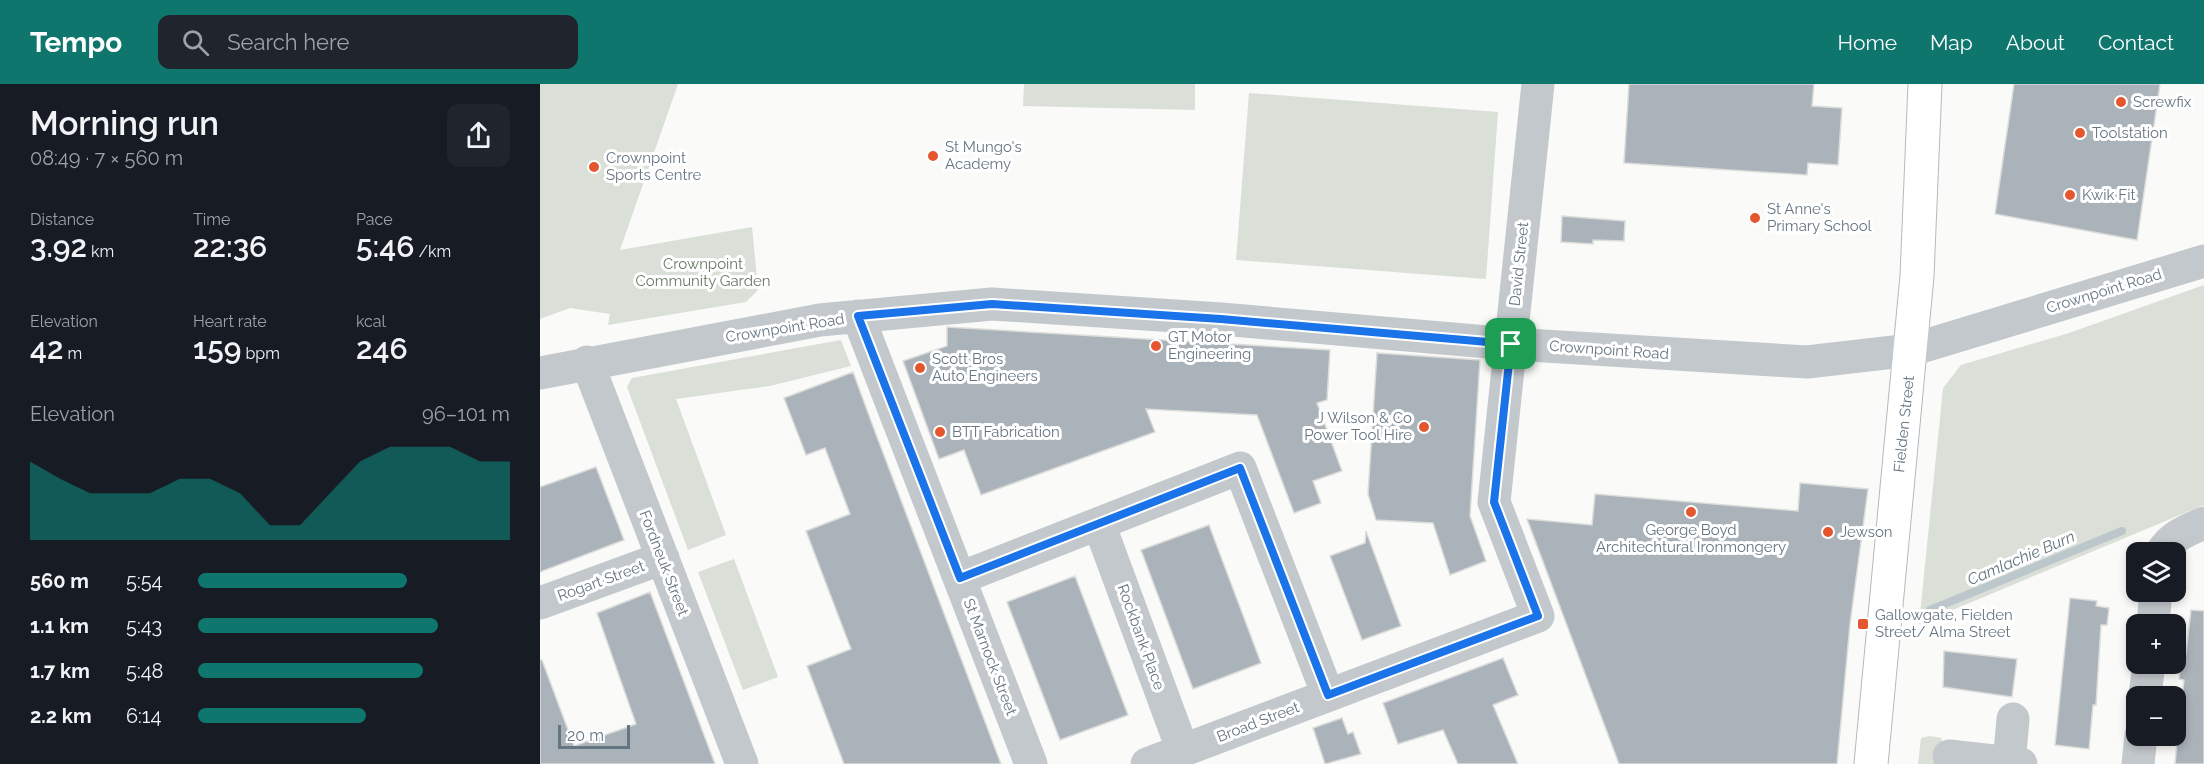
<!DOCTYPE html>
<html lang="en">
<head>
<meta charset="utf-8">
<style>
  body { margin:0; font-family:Raleway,sans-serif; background:#20242c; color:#f1f3f6; height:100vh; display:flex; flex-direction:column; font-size:22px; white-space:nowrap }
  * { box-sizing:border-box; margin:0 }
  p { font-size:20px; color:#9ea1a6 }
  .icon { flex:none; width:33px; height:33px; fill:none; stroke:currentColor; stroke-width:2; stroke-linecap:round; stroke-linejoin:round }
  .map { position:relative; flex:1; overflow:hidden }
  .drawer { display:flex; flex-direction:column; background:#171b24; width:540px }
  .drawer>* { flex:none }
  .fabs { position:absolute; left:1586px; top:458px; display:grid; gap:12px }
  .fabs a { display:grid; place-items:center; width:60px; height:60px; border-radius:12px; background:#171b24; box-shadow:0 3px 9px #0003; font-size:30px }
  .scale { position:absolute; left:18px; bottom:15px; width:72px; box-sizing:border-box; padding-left:6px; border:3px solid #657683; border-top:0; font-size:16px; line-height:21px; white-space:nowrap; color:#657683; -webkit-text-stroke:4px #fff; paint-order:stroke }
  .pin { position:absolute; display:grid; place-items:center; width:51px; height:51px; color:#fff; margin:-26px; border-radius:12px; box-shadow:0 3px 9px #0006 }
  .round { display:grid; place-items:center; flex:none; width:63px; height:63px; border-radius:12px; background:#20242c }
  .summary { display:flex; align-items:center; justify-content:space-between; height:102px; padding:0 30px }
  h1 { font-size:33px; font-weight:600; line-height:45px }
  .figures { display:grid; grid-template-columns:repeat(3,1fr); gap:9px; height:102px; padding:6px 30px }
  .figures div { display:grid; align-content:center }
  .figures b { font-size:30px; font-weight:600 }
  .figures small { font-size:16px; font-weight:400 }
  .figures p { font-size:16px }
  .chart { height:168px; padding:12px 30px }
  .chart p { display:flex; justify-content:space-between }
  .chart svg { width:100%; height:108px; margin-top:6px; fill:#0f766e; opacity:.7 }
  ul { padding:0 30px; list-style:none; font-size:20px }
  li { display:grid; grid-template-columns:96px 72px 1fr; align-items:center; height:45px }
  li i { height:15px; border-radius:8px; background:#0f766e }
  header { display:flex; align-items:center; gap:36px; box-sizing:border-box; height:84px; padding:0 30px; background:#0f766e; color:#fff }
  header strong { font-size:28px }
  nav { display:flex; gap:33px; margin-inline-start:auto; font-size:21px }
  .search { width:420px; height:54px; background:#20242c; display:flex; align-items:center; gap:15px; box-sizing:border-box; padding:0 21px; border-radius:12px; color:#9ea1a6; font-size:22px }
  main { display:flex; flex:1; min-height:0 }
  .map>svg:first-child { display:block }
  .green { fill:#dadfd7 }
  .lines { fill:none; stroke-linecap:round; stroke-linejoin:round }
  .stream { stroke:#bbc7cb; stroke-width:8 }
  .building { fill:#aab3b9; stroke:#dcdcda; stroke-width:1.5 }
  .major-casing { stroke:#b5babe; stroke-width:35 }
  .minor { stroke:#c3c8cc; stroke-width:33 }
  .major { stroke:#fff; stroke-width:33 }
  .route-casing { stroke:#fff; stroke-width:12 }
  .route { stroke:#1a73e8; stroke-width:8 }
  .poi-dot { fill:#e4572e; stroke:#fff; stroke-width:2 }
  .labels { text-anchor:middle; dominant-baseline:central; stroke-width:6; stroke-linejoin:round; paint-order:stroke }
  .poi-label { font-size:15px; fill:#657683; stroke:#fff; text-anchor:start }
  .park-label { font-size:15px; fill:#687a64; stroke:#fff }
  .street-label { font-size:15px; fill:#657683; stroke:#fff }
  .water-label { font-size:16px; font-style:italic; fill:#60757c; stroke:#fff }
</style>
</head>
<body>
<header>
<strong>Tempo</strong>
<div class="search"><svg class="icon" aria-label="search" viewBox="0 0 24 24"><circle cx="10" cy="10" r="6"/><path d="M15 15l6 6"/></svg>Search here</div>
<nav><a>Home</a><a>Map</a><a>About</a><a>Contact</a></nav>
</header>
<main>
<section class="drawer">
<div class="summary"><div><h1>Morning run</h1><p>08:49 · 7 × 560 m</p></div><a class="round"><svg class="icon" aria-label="share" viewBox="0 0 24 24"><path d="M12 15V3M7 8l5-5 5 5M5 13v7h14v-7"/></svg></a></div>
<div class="figures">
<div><p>Distance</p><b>3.92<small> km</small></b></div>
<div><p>Time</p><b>22:36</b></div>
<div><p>Pace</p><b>5:46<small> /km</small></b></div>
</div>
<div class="figures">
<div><p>Elevation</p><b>42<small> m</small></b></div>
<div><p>Heart rate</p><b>159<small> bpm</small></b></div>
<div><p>kcal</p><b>246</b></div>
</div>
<div class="chart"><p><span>Elevation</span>96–101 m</p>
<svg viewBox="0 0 160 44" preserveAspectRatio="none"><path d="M0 44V12L10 19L20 25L30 25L40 25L50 19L60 19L70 25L80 38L90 38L100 25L110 12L120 6L130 6L140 6L150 12L160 12V44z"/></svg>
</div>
<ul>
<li><b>560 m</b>5:54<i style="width:67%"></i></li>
<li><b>1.1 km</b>5:43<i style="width:77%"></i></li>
<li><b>1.7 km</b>5:48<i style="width:72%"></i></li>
<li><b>2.2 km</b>6:14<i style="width:54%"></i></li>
</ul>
</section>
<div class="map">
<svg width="1664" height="680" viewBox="0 0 1664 680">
  <rect width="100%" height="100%" fill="#fafaf8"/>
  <path class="green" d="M 0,0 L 138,0 L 80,166 L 212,143 L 218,206 L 206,218 L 68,241 L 70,230 L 30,224 L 0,235 Z
    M 484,0 L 655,0 L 655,26 L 483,22 Z
    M 709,9 L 958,28 L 946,195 L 696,176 Z
    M 1664,201 L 1664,421 L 1379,540 L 1403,304 L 1421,281 L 1529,249 Z
    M 301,256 L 311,282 L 230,302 L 136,315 L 186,451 L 148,466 L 87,303 L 92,294 Z
    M 194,475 L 238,593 L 203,606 L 158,488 Z
    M 1390,652 L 1402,654 L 1399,680 L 1378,680 L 1381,654 Z"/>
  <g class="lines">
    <path class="stream" d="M 1390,526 L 1582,447"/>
  </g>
  <path class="building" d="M 1089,0 L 1274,0 L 1272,22 L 1302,24 L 1298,81 L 1268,79 L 1267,91 L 1084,79 Z
    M 1474,0 L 1620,0 L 1597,156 L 1455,130 Z
    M 1022,132 L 1085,137 L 1084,157 L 1053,156 L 1053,160 L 1021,158 Z
    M 407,243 L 790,266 L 787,316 L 777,319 L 802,387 L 773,397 L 781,419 L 754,429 L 717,331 L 606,325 L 615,348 L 441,411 L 424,366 L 399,375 L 363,277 L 407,262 Z
    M 837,269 L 940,276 L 930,432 L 946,477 L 910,491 L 893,439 L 836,436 L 828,410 Z
    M 313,288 L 334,345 L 461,680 L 304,680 L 267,582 L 311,565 L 266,447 L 310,430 L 285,364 L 266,371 L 244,314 Z
    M 56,383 L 84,456 L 0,488 L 0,403 Z
    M 1260,399 L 1328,405 L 1310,540 L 1297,680 L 1079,680 L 987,435 L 1052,441 L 1055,410 L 1258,427 Z
    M 669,441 L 721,579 L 653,605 L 601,466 Z
    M 826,447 L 861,542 L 822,556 L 790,472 L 825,459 Z
    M 535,492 L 588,631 L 520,656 L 467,518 Z
    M 110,508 L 175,680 L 0,680 L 0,576 L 2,576 L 34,662 L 96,640 L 57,529 Z
    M 1530,514 L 1557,517 L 1556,522 L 1569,524 L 1567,541 L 1561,541 L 1556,621 L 1553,621 L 1549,665 L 1515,661 Z
    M 1651,526 L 1664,527 L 1664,680 L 1635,680 L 1637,658 L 1633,658 L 1635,633 L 1640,633 L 1644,596 L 1639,595 L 1641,570 L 1646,570 Z
    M 1404,567 L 1477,575 L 1472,613 L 1403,603 Z
    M 963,574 L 978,611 L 953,621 L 978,680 L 918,680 L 903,646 L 858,660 L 843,619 Z
    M 802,634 L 808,650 L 813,648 L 821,670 L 785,680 L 773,644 Z"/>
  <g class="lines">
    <defs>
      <path id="major" d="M 1331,680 L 1377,192 L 1385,0"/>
    </defs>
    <use href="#major" class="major-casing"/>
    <path class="minor" d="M 318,232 L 491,680
      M 47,278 L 202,680
      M 0,289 L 280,236 L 452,220 L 681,235 L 971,260 L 1267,278 L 1371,266 L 1664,177
      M 559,440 L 643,667
      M 1622,468 C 1632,452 1646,447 1664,439
      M 420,494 L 700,384 L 788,611
      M 0,519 L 123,474
      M 1613,540 L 1616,507
      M 1605,612 L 1609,579
      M 1409,672 L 1481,680
      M 1469,679 L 1473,635
      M 607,680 L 998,532 L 954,418 L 998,0
      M 1598,680 L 1601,651"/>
    <use href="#major" class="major"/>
  </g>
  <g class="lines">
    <defs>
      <path id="route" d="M 452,220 L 681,235 L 971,260 L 954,418 L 998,532 L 788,611 L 700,384 L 420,494 L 318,232 Z"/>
    </defs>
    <use href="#route" class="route-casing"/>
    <use href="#route" class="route"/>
  </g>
  <g class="poi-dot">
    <circle cx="1581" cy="18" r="6"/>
    <circle cx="1540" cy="49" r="6"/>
    <circle cx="393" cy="72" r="6"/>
    <circle cx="54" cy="83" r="6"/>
    <circle cx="1530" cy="111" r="6"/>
    <circle cx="1215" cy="134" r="6"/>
    <circle cx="616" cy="262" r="6"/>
    <circle cx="380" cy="284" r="6"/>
    <circle cx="884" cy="343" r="6"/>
    <circle cx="400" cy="348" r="6"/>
    <circle cx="1151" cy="428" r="6"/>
    <circle cx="1288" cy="448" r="6"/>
    <rect x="1317" y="534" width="12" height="12" rx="3"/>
  </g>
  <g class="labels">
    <g class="poi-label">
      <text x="1593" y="18">Screwfix</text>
      <text x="1552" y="49">Toolstation</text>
      <text x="405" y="63">St Mungo's<tspan x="405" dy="17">Academy</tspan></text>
      <text x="66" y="74">Crownpoint<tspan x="66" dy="17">Sports Centre</tspan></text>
      <text x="1542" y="111">Kwik Fit</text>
      <text x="1227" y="125">St Anne's<tspan x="1227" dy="17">Primary School</tspan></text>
      <text x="628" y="253">GT Motor<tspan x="628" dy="17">Engineering</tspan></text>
      <text x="392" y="275">Scott Bros<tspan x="392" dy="17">Auto Engineers</tspan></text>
      <text x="872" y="334" text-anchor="end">J Wilson &amp; Co<tspan x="872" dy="17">Power Tool Hire</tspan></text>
      <text x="412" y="348">BTT Fabrication</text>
      <text x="1151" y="446" text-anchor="middle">George Boyd<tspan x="1151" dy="17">Architechtural Ironmongery</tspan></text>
      <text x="1300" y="448">Jewson</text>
      <text x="1335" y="531">Gallowgate, Fielden<tspan x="1335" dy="17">Street/ Alma Street</tspan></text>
    </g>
    <g class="park-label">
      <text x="163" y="180">Crownpoint<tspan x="163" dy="17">Community Garden</tspan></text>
    </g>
    <g class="street-label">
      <text transform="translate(979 180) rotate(-84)">David Street</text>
      <text transform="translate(1564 207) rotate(-17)">Crownpoint Road</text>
      <text transform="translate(245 244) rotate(-9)">Crownpoint Road</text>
      <text transform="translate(1069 266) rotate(4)">Crownpoint Road</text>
      <text transform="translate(1364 340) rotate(-84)">Fielden Street</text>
      <text transform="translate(124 479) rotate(69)">Fordneuk Street</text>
      <text transform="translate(61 497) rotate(-20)">Rogart Street</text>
      <text transform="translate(601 553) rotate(70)">Rockbank Place</text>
      <text transform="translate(450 573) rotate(69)">St Marnock Street</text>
      <text transform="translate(718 638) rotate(-21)">Broad Street</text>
    </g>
    <g class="water-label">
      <text transform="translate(1481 474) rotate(-23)">Camlachie Burn</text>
    </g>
  </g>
</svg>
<div class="fabs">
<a><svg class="icon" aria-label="layers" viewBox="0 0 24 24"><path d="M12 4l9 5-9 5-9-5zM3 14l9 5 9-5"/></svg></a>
<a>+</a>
<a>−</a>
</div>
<div class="scale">20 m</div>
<div class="pin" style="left:971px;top:260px;background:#1e9e55"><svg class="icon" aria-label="arrive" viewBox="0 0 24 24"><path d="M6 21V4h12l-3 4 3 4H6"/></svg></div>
</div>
</main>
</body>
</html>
